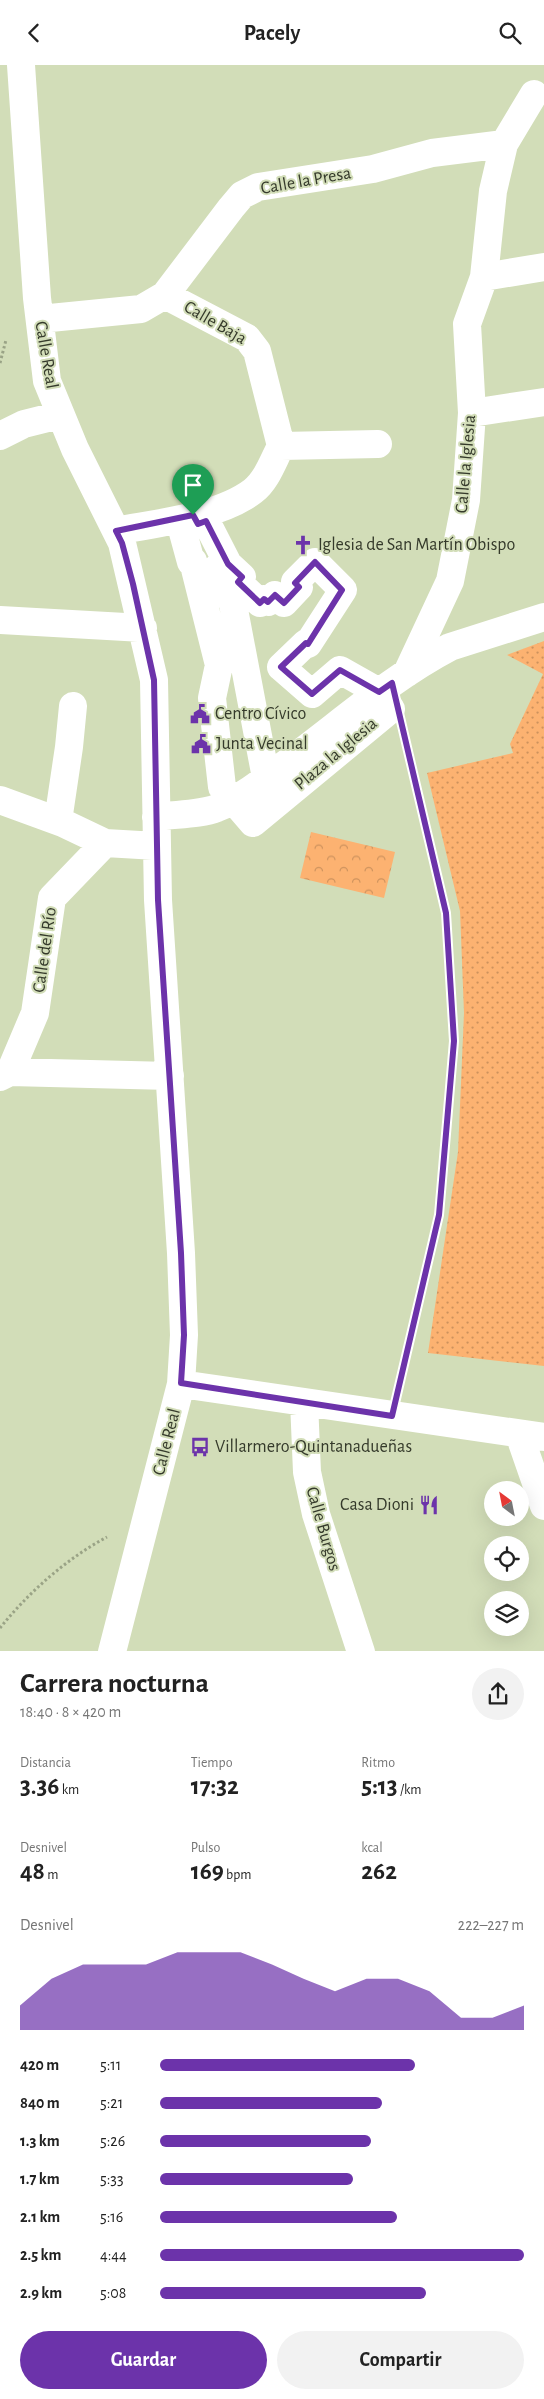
<!DOCTYPE html>
<html lang="es">
<head>
<meta charset="utf-8">
<style>
  body { margin:0; font-family:"Alegreya Sans",sans-serif; background:#f2f2f2; color:#222; height:100vh; display:flex; flex-direction:column; font-size:19px; white-space:nowrap }
  * { box-sizing:border-box; margin:0 }
  p { font-size:16px; color:#767676 }
  .icon { flex:none; width:28px; height:28px; fill:none; stroke:currentColor; stroke-width:2; stroke-linecap:round; stroke-linejoin:round }
  .map { position:relative; height:1586px; overflow:hidden }
  .drawer { display:flex; flex-direction:column; background:#fff; flex:1 }
  .drawer>* { flex:none }
  .needle { width:32px; rotate:328deg }
  .controls { position:absolute; left:484px; top:1416px; display:grid; gap:10px }
  .controls a { display:grid; place-items:center; width:45px; height:45px; border-radius:50%; background:#fff; box-shadow:0 5px 20px #0002; font-size:25px }
  .pin { position:absolute; display:grid; place-items:center; width:42px; height:42px; color:#fff; margin:-51px -21px; border-radius:50% 50% 50% 0; rotate:-45deg; box-shadow:0 0 5px #0007 }
  .pin .icon { rotate:45deg }
  .round { display:grid; place-items:center; flex:none; width:52px; height:52px; border-radius:26px; background:#f2f2f2 }
  .headline { display:flex; align-items:center; justify-content:space-between; height:85px; padding:0 20px }
  h1 { font-size:28px; font-weight:700; line-height:38px }
  .figures { display:grid; grid-template-columns:repeat(3,1fr); gap:8px; height:85px; padding:5px 20px }
  .figures div { display:grid; align-content:center }
  .figures b { font-size:25px; font-weight:700 }
  .figures small { font-size:14px; font-weight:400 }
  .figures p { font-size:14px }
  .chart { height:140px; padding:10px 20px }
  .chart p { display:flex; justify-content:space-between }
  .chart svg { width:100%; height:90px; margin-top:5px; fill:#6c33aa; opacity:.7 }
  .button { display:flex; gap:10px; margin-top:auto; padding:10px 20px }
  .button a { flex:1; height:58px; border-radius:30px; background:#6c33aa; color:#fff; font-size:20px; font-weight:700; line-height:58px; text-align:center }
  .button a+a { background:#f2f2f2; color:#222 }
  ul { padding:0 20px; list-style:none; font-size:16px }
  li { display:grid; grid-template-columns:80px 60px 1fr; align-items:center; height:38px }
  li i { height:12px; border-radius:6px; background:#6c33aa }
  header { display:flex; justify-content:space-between; align-items:center; height:65px; padding:0 20px; background:#fff; font-size:22px; font-weight:700 }
  .map>svg:first-child { display:block }
  .grass { fill:url(#grass-dots) }
  .park { fill:url(#park-crowns) }
  .lines { fill:none; stroke-linecap:round; stroke-linejoin:round }
  .path { stroke:#9aa386; stroke-width:3; stroke-dasharray:2.5 2.5; stroke-linecap:butt }
  .minor { stroke:#fff; stroke-width:28 }
  .route-casing { stroke:#fff; stroke-width:10 }
  .route { stroke:#6c33aa; stroke-width:6 }
  .labels { text-anchor:middle; dominant-baseline:central; stroke-width:4; stroke-linejoin:round; paint-order:stroke }
  .street-label { font-size:18px; fill:#353a2b; stroke:#d2ddb8 }
  .poi-label { font-size:18px; fill:#353a2b; stroke:#d2ddb8; text-anchor:start }
</style>
</head>
<body>
<header><svg class="icon" aria-label="back" viewBox="0 0 24 24"><path d="M15 5l-7 7 7 7"/></svg>Pacely<svg class="icon" aria-label="search" viewBox="0 0 24 24"><circle cx="10" cy="10" r="6"/><path d="M15 15l6 6"/></svg></header>
<div class="map">
<svg width="544" height="1587" viewBox="0 0 544 1587">
  <defs>
    <pattern id="grass-dots" width="8" height="8" patternUnits="userSpaceOnUse" patternTransform="scale(1.25)"><rect width="8" height="8" fill="#fcb271"/><path d="M2 2h.1M6 6h.1" fill="none" stroke="#cd925d" stroke-width="1.8" stroke-linecap="round"/></pattern>
    <pattern id="park-crowns" width="20" height="18" patternUnits="userSpaceOnUse" patternTransform="scale(1.25)"><rect width="20" height="18" fill="#fcb271"/><path d="M2 6a3 3 0 1 1 6 0M12 15a3 3 0 1 1 6 0" fill="none" stroke="#cd925d"/></pattern>
  </defs>
  <rect width="100%" height="100%" fill="#d2ddb8"/>
  <path class="grass" d="M 544,576 L 544,1301 L 428,1288 L 458,1087 L 464,948 L 460,846 L 427,708 L 513,688 L 510,679 L 543,609 L 507,590 Z"/>
  <path class="park" d="M 311,767 L 395,787 L 384,833 L 300,813 Z"/>
  <g class="lines">
    <path class="path" d="M 0,298 L 6,275
      M 400,1316 L 439,1150 L 454,976 L 446,848 L 406,675
      M 0,1563 C 29,1527 66,1494 107,1472"/>
    <path class="minor" d="M 21,0 L 37,233 L 47,316 L 75,384 L 122,478 L 154,615 L 158,835 L 181,1188 L 184,1270 L 181,1319 L 112,1587
      M 484,212 L 544,202
      M 165,230 L 247,273 L 257,286 L 281,381
      M 40,254 L 141,244 L 165,230 L 231,143 L 242,130 L 258,122 L 373,104 L 432,88 L 504,79
      M 472,348 L 544,337
      M 0,371 L 24,359 L 60,350
      M 281,381 L 378,379
      M 206,456 L 228,499 L 242,512 L 238,517 L 260,538 L 264,534 L 268,537 L 275,530 L 284,538 L 299,522 L 295,517 L 315,497 L 343,525 L 308,579 L 306,578 L 281,602 L 312,629 L 340,605 L 379,627 L 391,644 L 253,758 L 222,722 L 212,633 L 219,600 L 193,496 L 191,497 L 182,464 Z
      M 116,466 C 157,458 219,452 253,426 C 267,415 273,396 281,381
      M 217,503 L 233,539 L 266,713
      M 0,555 L 143,563
      M 407,608 L 450,516 L 466,435 L 472,348 L 467,259 L 484,212 L 493,126 L 504,79 L 534,29
      M 0,735 L 63,758 L 105,778
      M 156,752 C 175,749 200,750 217,743 C 243,733 266,713 288,697 C 341,658 391,613 450,582 L 544,552
      M 58,756 L 69,682 L 73,641
      M 10,1007 L 35,948 L 52,833 L 105,778 L 157,781
      M 0,1012 L 10,1007 L 170,1011
      M 181,1319 L 544,1372
      M 304,1337 L 307,1407 L 316,1449 L 361,1587
      M 519,1369 L 544,1441"/>
  </g>
  <g class="lines">
    <defs>
      <path id="route" d="M 193,450 L 198,459 L 206,456 L 228,499 L 242,512 L 238,517 L 260,538 L 264,534 L 268,537 L 275,530 L 284,538 L 299,522 L 295,518 L 315,497 L 342,525 L 308,579 L 306,578 L 281,602 L 312,629 L 340,605 L 379,627 L 392,618 L 446,848 L 454,976 L 439,1150 L 392,1351 L 181,1318 L 184,1270 L 181,1188 L 158,835 L 154,615 L 133,519 L 122,478 L 116,466 Z"/>
    </defs>
    <use href="#route" class="route-casing"/>
    <use href="#route" class="route"/>
  </g>
  <defs>
    <symbol id="church-bare" viewBox="-9 -9 18 18"><path d="M-1.2-6h2.4v3.5h3.3v2.4h-3.3V6h-2.4V-.1h-3.3v-2.4h3.3Z" fill="#6c33aa" stroke="#d2ddb8" stroke-width="2.5" paint-order="stroke"/></symbol>
    <symbol id="civic-bare" viewBox="-9 -9 18 18"><path d="M-.6-6.5H3V-4.5H.6V-3L4-1V1h2V6H-6V1h2V-1L-.6-3ZM-1.2 2.5V6h2.4V2.5Z" fill="#6c33aa" stroke="#d2ddb8" stroke-width="2.5" paint-order="stroke"/></symbol>
    <symbol id="bus-bare" viewBox="-9 -9 18 18"><path d="M-5-6H5V4H4V6H2V4H-2V6H-4V4H-5ZM-3.5-4V0h7V-4ZM-3.5 1.2v1.5H-2V1.2ZM2 1.2v1.5H3.5V1.2Z" fill="#6c33aa" stroke="#d2ddb8" stroke-width="2.5" paint-order="stroke"/></symbol>
    <symbol id="restaurant-bare" viewBox="-9 -9 18 18"><path d="M-5-6h1v4h1v-4h1v4h1v-4h1v5L-1.5 .5V6h-2V.5L-5-1ZM5-6V6H3V1.5H1.5Q1.5-4 5-6Z" fill="#6c33aa" stroke="#d2ddb8" stroke-width="2.5" paint-order="stroke"/></symbol>
  </defs>
  <g fill-rule="evenodd">
    <use href="#church-bare" x="289" y="466" width="28" height="28"/>
    <use href="#civic-bare" x="186" y="635" width="28" height="28"/>
    <use href="#civic-bare" x="187" y="665" width="28" height="28"/>
    <use href="#bus-bare" x="186" y="1368" width="28" height="28"/>
    <use href="#restaurant-bare" x="415" y="1426" width="28" height="28"/>
  </g>
  <g class="labels">
    <g class="street-label">
      <text transform="translate(306 116) rotate(-10)">Calle la Presa</text>
      <text transform="translate(215 258) rotate(30)">Calle Baja</text>
      <text transform="translate(46 290) rotate(80)">Calle Real</text>
      <text transform="translate(466 399) rotate(-85)">Calle la Iglesia</text>
      <text transform="translate(336 689) rotate(-40)">Plaza la Iglesia</text>
      <text transform="translate(45 885) rotate(-82)">Calle del Río</text>
      <text transform="translate(167 1377) rotate(-76)">Calle Real</text>
      <text transform="translate(323 1464) rotate(74)">Calle Burgos</text>
    </g>
    <g class="poi-label">
      <text x="318" y="480">Iglesia de San Martín Obispo</text>
      <text x="215" y="649">Centro Cívico</text>
      <text x="216" y="679">Junta Vecinal</text>
      <text x="215" y="1382">Villarmero-Quintanadueñas</text>
      <text x="414" y="1440" text-anchor="end">Casa Dioni</text>
    </g>
  </g>
</svg>
<div class="controls">
<a><svg class="needle" viewBox="-14 -14 28 28"><path d="M0-13l5 13h-10z" fill="#e53935"/><path d="M0 13l5-13h-10z" fill="#767676"/></svg></a>
<a><svg class="icon" aria-label="locate" viewBox="0 0 24 24"><circle cx="12" cy="12" r="6"/><path d="M12 2v4M12 18v4M2 12h4M18 12h4"/></svg></a>
<a><svg class="icon" aria-label="layers" viewBox="0 0 24 24"><path d="M12 4l9 5-9 5-9-5zM3 14l9 5 9-5"/></svg></a>
</div>
<div class="pin" style="left:193px;top:450px;background:#1e9e55"><svg class="icon" aria-label="arrive" viewBox="0 0 24 24"><path d="M6 21V4h12l-3 4 3 4H6"/></svg></div>
</div>
<section class="drawer">
<div class="headline"><div><h1>Carrera nocturna</h1><p>18:40 · 8 × 420 m</p></div><a class="round"><svg class="icon" aria-label="share" viewBox="0 0 24 24"><path d="M12 15V3M7 8l5-5 5 5M5 13v7h14v-7"/></svg></a></div>
<div class="figures">
<div><p>Distancia</p><b>3.36<small> km</small></b></div>
<div><p>Tiempo</p><b>17:32</b></div>
<div><p>Ritmo</p><b>5:13<small> /km</small></b></div>
</div>
<div class="figures">
<div><p>Desnivel</p><b>48<small> m</small></b></div>
<div><p>Pulso</p><b>169<small> bpm</small></b></div>
<div><p>kcal</p><b>262</b></div>
</div>
<div class="chart"><p><span>Desnivel</span>222–227 m</p>
<svg viewBox="0 0 160 44" preserveAspectRatio="none"><path d="M0 44V32L10 19L20 12L30 12L40 12L50 6L60 6L70 6L80 12L90 19L100 25L110 19L120 19L130 25L140 38L150 38L160 32V44z"/></svg>
</div>
<ul>
<li><b>420 m</b>5:11<i style="width:70%"></i></li>
<li><b>840 m</b>5:21<i style="width:61%"></i></li>
<li><b>1.3 km</b>5:26<i style="width:58%"></i></li>
<li><b>1.7 km</b>5:33<i style="width:53%"></i></li>
<li><b>2.1 km</b>5:16<i style="width:65%"></i></li>
<li><b>2.5 km</b>4:44<i style="width:100%"></i></li>
<li><b>2.9 km</b>5:08<i style="width:73%"></i></li>
</ul>
<div class="button"><a>Guardar</a><a>Compartir</a></div>
</section>
</body>
</html>
